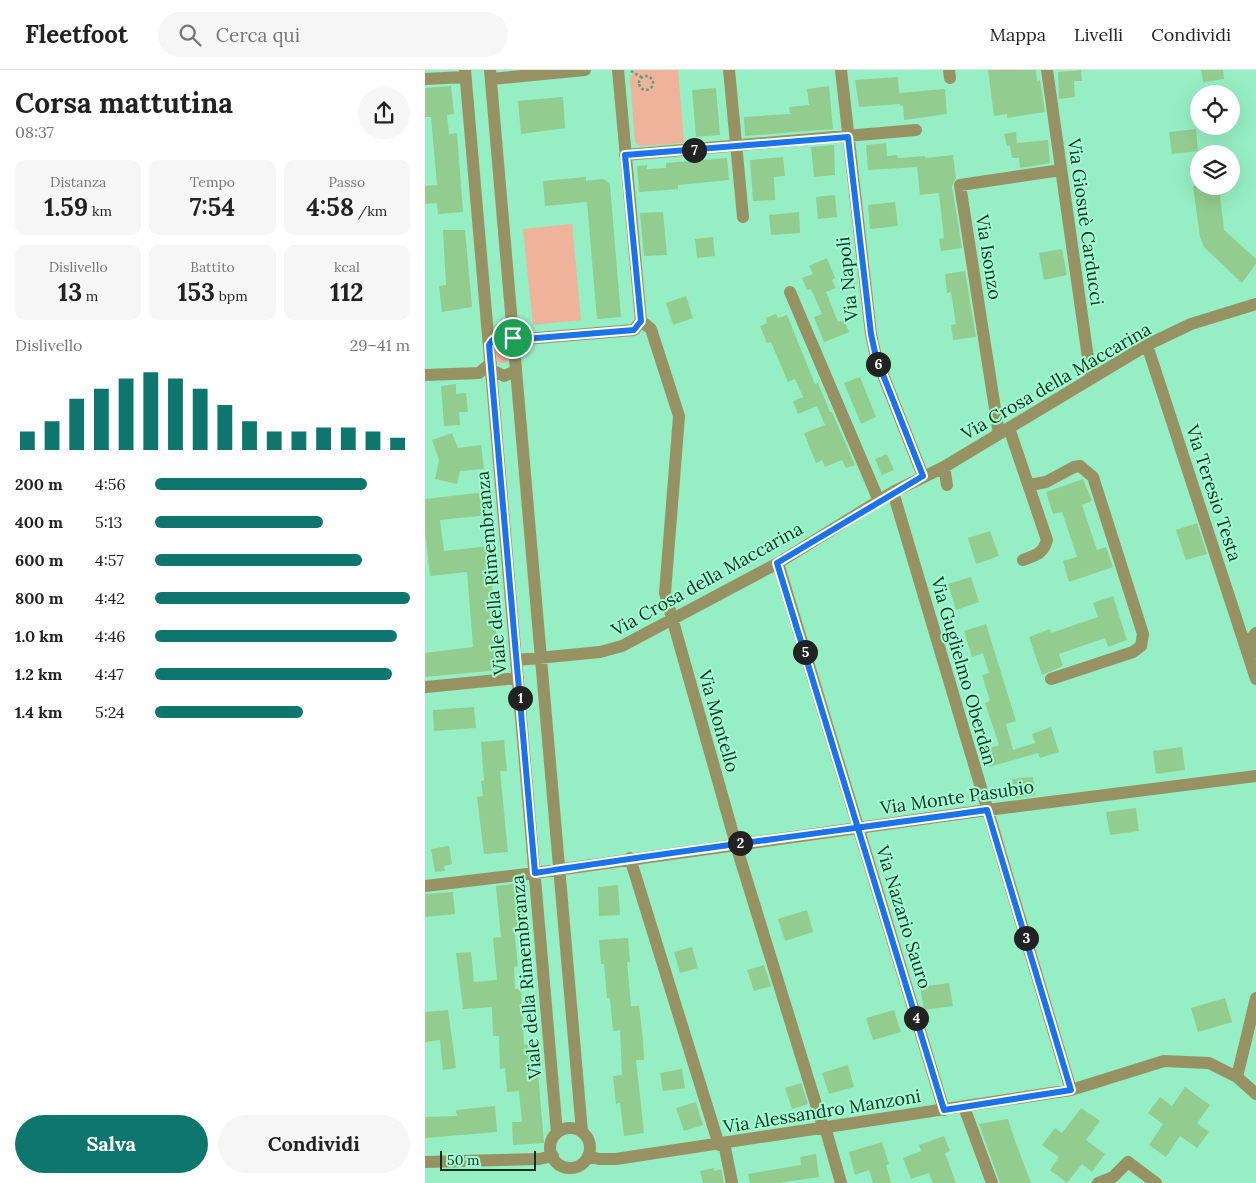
<!DOCTYPE html>
<html lang="it">
<head>
<meta charset="utf-8">
<style>
  body { margin:0; font-family:Lora,serif; background:#f6f6f6; color:#222; height:100vh; display:flex; flex-direction:column; font-size:19px; white-space:nowrap }
  * { box-sizing:border-box; margin:0 }
  p { font-size:16px; color:#767676 }
  .icon { flex:none; width:28px; height:28px; fill:none; stroke:currentColor; stroke-width:2; stroke-linecap:round; stroke-linejoin:round }
  .map { position:relative; flex:1; overflow:hidden }
  .details { display:flex; flex-direction:column; background:#fff; width:425px }
  .details>* { flex:none }
  .tools { position:absolute; left:765px; top:15px; display:grid; gap:10px }
  .tools a { display:grid; place-items:center; width:50px; height:50px; border-radius:50%; background:#fff; box-shadow:0 5px 20px #0002; font-size:25px }
  .scale { position:absolute; left:15px; bottom:12px; width:96px; box-sizing:border-box; padding-left:5px; border:2px solid #0d3323; border-top:0; font-size:14px; line-height:18px; white-space:nowrap; color:#0d3323; -webkit-text-stroke:4px #a3fbd1; paint-order:stroke }
  .pin { position:absolute; display:grid; place-items:center; width:42px; height:42px; color:#fff; margin:-21px; border:2px solid #fff; border-radius:50%; box-shadow:0 1px 5px #0007 }
  .km { position:absolute; width:25px; height:25px; margin:-12px; border-radius:50%; background:#222; color:#fff; font-size:14px; line-height:25px; text-align:center }
  .round { display:grid; place-items:center; flex:none; width:52px; height:52px; border-radius:26px; background:#f6f6f6 }
  .summary { display:flex; align-items:center; justify-content:space-between; height:85px; padding:0 15px }
  h1 { font-size:28px; font-weight:800; line-height:38px }
  .figures { display:grid; grid-template-columns:repeat(3,1fr); gap:8px; height:85px; padding:5px 15px }
  .figures div { display:grid; align-content:center; border-radius:10px; background:#f6f6f6; text-align:center }
  .figures b { font-size:25px; font-weight:800 }
  .figures small { font-size:14px; font-weight:400 }
  .figures p { font-size:14px }
  .chart { height:140px; padding:10px 15px }
  .chart p { display:flex; justify-content:space-between }
  .chart svg { width:100%; height:90px; margin-top:5px; stroke:#0f766e; stroke-width:6 }
  .cta { display:flex; gap:10px; margin-top:auto; padding:10px 15px }
  .cta a { flex:1; height:58px; border-radius:30px; background:#0f766e; color:#fff; font-size:20px; font-weight:800; line-height:58px; text-align:center }
  .cta a+a { background:#f6f6f6; color:#222 }
  ul { padding:0 15px; list-style:none; font-size:16px }
  li { display:grid; grid-template-columns:80px 60px 1fr; align-items:center; height:38px }
  li i { height:12px; border-radius:6px; background:#0f766e }
  header { display:flex; align-items:center; gap:30px; box-sizing:border-box; height:70px; padding:0 25px; background:#fff; border-bottom:1px solid #e0e0e0 }
  header strong { font-size:24px }
  nav { display:flex; gap:28px; margin-inline-start:auto; font-size:18px }
  .search { width:350px; height:45px; background:#f6f6f6; display:flex; align-items:center; gap:12px; box-sizing:border-box; padding:0 18px; border-radius:28px; color:#767676; font-size:19px }
  main { display:flex; flex:1; min-height:0 }
  .map>svg:first-child { display:block }
  .green { fill:#efb29a }
  .building { fill:#93cc8f }
  .lines { fill:none; stroke-linecap:round; stroke-linejoin:round }
  .path { stroke:#5a9c7d; stroke-width:2.5; stroke-dasharray:2.5 2.5; stroke-linecap:butt }
  .minor { stroke:#979263; stroke-width:12 }
  .route-casing { stroke:#fff; stroke-width:10 }
  .route { stroke:#1a73e8; stroke-width:6 }
  .labels { text-anchor:middle; dominant-baseline:central; stroke-width:4; stroke-linejoin:round; paint-order:stroke }
  .street-label { font-size:18px; fill:#0d3323; stroke:#a3fbd1 }
</style>
</head>
<body>
<header>
<strong>Fleetfoot</strong>
<div class="search"><svg class="icon" aria-label="search" viewBox="0 0 24 24"><circle cx="10" cy="10" r="6"/><path d="M15 15l6 6"/></svg>Cerca qui</div>
<nav><a>Mappa</a><a>Livelli</a><a>Condividi</a></nav>
</header>
<main>
<section class="details">
<div class="summary"><div><h1>Corsa mattutina</h1><p>08:37</p></div><a class="round"><svg class="icon" aria-label="share" viewBox="0 0 24 24"><path d="M12 15V3M7 8l5-5 5 5M5 13v7h14v-7"/></svg></a></div>
<div class="figures">
<div><p>Distanza</p><b>1.59<small> km</small></b></div>
<div><p>Tempo</p><b>7:54</b></div>
<div><p>Passo</p><b>4:58<small> /km</small></b></div>
</div>
<div class="figures">
<div><p>Dislivello</p><b>13<small> m</small></b></div>
<div><p>Battito</p><b>153<small> bpm</small></b></div>
<div><p>kcal</p><b>112</b></div>
</div>
<div class="chart"><p><span>Dislivello</span>29–41 m</p>
<svg viewBox="0 0 160 44" preserveAspectRatio="none"><path d="M5 44V35M15 44V30M25 44V19M35 44V14M45 44V9M55 44V6M65 44V9M75 44V14M85 44V22M95 44V30M105 44V35M115 44V35M125 44V33M135 44V33M145 44V35M155 44V38"/></svg>
</div>
<ul>
<li><b>200 m</b>4:56<i style="width:83%"></i></li>
<li><b>400 m</b>5:13<i style="width:66%"></i></li>
<li><b>600 m</b>4:57<i style="width:81%"></i></li>
<li><b>800 m</b>4:42<i style="width:100%"></i></li>
<li><b>1.0 km</b>4:46<i style="width:95%"></i></li>
<li><b>1.2 km</b>4:47<i style="width:93%"></i></li>
<li><b>1.4 km</b>5:24<i style="width:58%"></i></li>
</ul>
<div class="cta"><a>Salva</a><a>Condividi</a></div>
</section>
<div class="map">
<svg width="831" height="1113" viewBox="0 0 831 1113">
  <rect width="100%" height="100%" fill="#96eec4"/>
  <path class="green" d="M 208,0 L 253,0 L 259,73 L 214,76 L 210,72 L 205,10 Z
    M 147,154 L 156,250 L 108,255 L 98,159 Z
    M69 285a8 8 0 1 1 16 0a8 8 0 1 1-16 0Z"/>
  <path class="building" d="M 563,0 L 611,0 L 612,11 L 615,10 L 620,42 L 582,48 L 582,44 L 569,46 Z
    M 656,0 L 657,11 L 649,11 L 650,27 L 634,29 L 633,2 Z
    M 776,0 L 798,0 L 799,9 L 778,12 Z
    M 473,7 L 474,23 L 520,19 L 522,44 L 479,50 L 478,36 L 475,36 L 475,34 L 434,37 L 430,10 Z
    M 26,16 L 29,44 L 22,45 L 24,64 L 32,63 L 38,142 L 13,144 L 12,133 L 0,134 L 0,116 L 12,115 L 6,47 L 0,47 L 0,18 Z
    M 404,16 L 408,59 L 320,66 L 319,47 L 365,44 L 364,37 L 384,35 L 382,19 Z
    M 291,18 L 295,65 L 271,67 L 267,20 Z
    M 138,27 L 140,58 L 96,64 L 93,31 Z
    M 771,59 L 773,81 L 747,84 L 744,62 Z
    M 591,62 L 592,73 L 623,70 L 625,93 L 595,98 L 594,88 L 587,88 L 585,76 L 582,76 L 579,64 Z
    M 461,73 L 462,86 L 472,85 L 473,88 L 500,86 L 500,88 L 528,85 L 531,108 L 527,116 L 537,178 L 516,181 L 514,169 L 519,168 L 514,123 L 495,125 L 492,97 L 443,100 L 441,75 Z
    M 409,75 L 410,105 L 389,107 L 386,77 Z
    M 358,87 L 360,106 L 349,107 L 350,130 L 328,131 L 325,90 Z
    M 302,88 L 304,110 L 253,115 L 253,119 L 214,122 L 212,96 L 222,95 L 222,99 L 241,98 L 241,93 Z
    M 161,107 L 161,111 L 177,109 L 182,111 L 185,115 L 196,247 L 172,249 L 162,132 L 120,136 L 118,111 Z
    M 768,116 L 794,116 L 799,160 L 831,189 L 831,194 L 817,213 L 779,177 L 775,167 Z
    M 410,125 L 412,147 L 393,149 L 391,127 Z
    M 470,132 L 473,156 L 445,159 L 443,135 Z
    M 238,142 L 242,185 L 219,186 L 215,143 Z
    M 374,142 L 375,163 L 346,165 L 344,145 Z
    M 18,160 L 40,160 L 47,237 L 17,242 L 14,216 L 21,215 Z
    M 288,167 L 290,186 L 272,188 L 270,169 Z
    M 637,179 L 642,205 L 619,210 L 614,183 Z
    M 402,188 L 410,208 L 407,210 L 411,218 L 401,222 L 413,252 L 419,250 L 424,262 L 399,272 L 389,247 L 397,244 L 386,219 L 382,220 L 377,208 L 388,204 L 384,196 Z
    M 540,201 L 551,267 L 528,270 L 526,255 L 531,254 L 526,222 L 522,223 L 520,204 Z
    M 261,226 L 268,248 L 248,255 L 241,233 Z
    M 351,244 L 353,248 L 362,245 L 390,314 L 393,313 L 405,342 L 407,342 L 430,395 L 421,398 L 417,390 L 400,397 L 397,390 L 391,393 L 379,363 L 400,355 L 392,336 L 373,344 L 368,331 L 378,327 L 370,309 L 363,312 L 346,272 L 342,273 L 335,256 L 342,253 L 341,248 Z
    M 435,307 L 451,347 L 436,354 L 419,313 Z
    M 31,314 L 31,324 L 41,323 L 43,342 L 34,342 L 35,355 L 19,356 L 16,316 Z
    M 27,363 L 33,378 L 56,375 L 59,399 L 35,401 L 32,414 L 10,409 L 14,390 L 7,370 Z
    M 462,384 L 469,400 L 457,405 L 450,389 Z
    M 658,409 L 667,431 L 657,435 L 672,480 L 681,477 L 688,497 L 644,512 L 638,491 L 652,487 L 637,442 L 628,444 L 621,422 Z
    M 61,422 L 63,445 L 15,450 L 19,481 L 64,476 L 74,600 L 0,607 L 0,583 L 48,577 L 42,502 L 5,506 L 0,461 L 0,429 Z
    M 772,453 L 782,484 L 761,490 L 751,460 Z
    M 565,461 L 574,486 L 551,494 L 543,468 Z
    M 546,507 L 554,532 L 531,540 L 523,514 Z
    M 688,526 L 702,570 L 683,577 L 680,568 L 634,584 L 638,596 L 617,605 L 604,567 L 625,559 L 626,563 L 673,547 L 668,533 Z
    M 561,554 L 591,651 L 581,654 L 588,680 L 610,673 L 607,664 L 626,657 L 634,682 L 615,688 L 613,683 L 564,697 L 559,680 L 574,675 L 560,633 L 565,631 L 557,605 L 564,603 L 558,583 L 547,587 L 539,561 Z
    M 49,637 L 51,658 L 9,661 L 8,640 Z
    M 79,670 L 82,701 L 75,701 L 83,782 L 59,784 L 52,727 L 58,726 L 56,711 L 59,710 L 56,672 Z
    M 757,677 L 760,700 L 731,704 L 728,681 Z
    M 608,707 L 611,725 L 589,728 L 587,709 Z
    M 711,738 L 714,761 L 685,765 L 681,742 Z
    M 24,776 L 27,794 L 19,796 L 20,801 L 10,802 L 6,779 Z
    M 97,813 L 101,856 L 89,857 L 93,896 L 89,897 L 90,919 L 96,919 L 99,975 L 104,974 L 106,1004 L 113,1003 L 119,1073 L 88,1075 L 87,1052 L 97,1052 L 94,1021 L 82,1022 L 80,998 L 75,999 L 74,966 L 68,966 L 67,937 L 38,939 L 31,883 L 46,882 L 49,912 L 72,910 L 68,868 L 76,867 L 71,816 Z
    M 193,815 L 195,845 L 174,846 L 173,817 Z
    M 28,822 L 30,844 L 0,847 L 0,824 Z
    M 382,840 L 388,862 L 360,871 L 353,849 Z
    M 203,868 L 205,892 L 202,892 L 206,936 L 214,936 L 218,969 L 219,990 L 211,990 L 219,1063 L 199,1066 L 195,1033 L 191,1034 L 188,1006 L 197,1005 L 195,960 L 188,961 L 185,928 L 182,928 L 179,894 L 176,894 L 174,870 Z
    M 267,877 L 273,898 L 255,903 L 249,882 Z
    M 339,895 L 346,916 L 329,921 L 322,900 Z
    M 524,913 L 528,936 L 499,940 L 495,917 Z
    M 800,928 L 807,952 L 773,962 L 766,938 Z
    M 23,940 L 31,998 L 18,1000 L 15,970 L 0,972 L 0,942 Z
    M 469,940 L 476,962 L 448,970 L 441,948 Z
    M 423,995 L 429,1017 L 404,1024 L 397,1003 Z
    M 257,999 L 260,1018 L 238,1021 L 235,1003 Z
    M 376,1013 L 383,1034 L 367,1039 L 360,1018 Z
    M 760,1017 L 785,1035 L 772,1053 L 784,1062 L 772,1078 L 755,1066 L 741,1087 L 724,1075 L 738,1054 L 723,1043 L 735,1027 L 747,1036 Z
    M 271,1032 L 278,1055 L 259,1061 L 251,1038 Z
    M 70,1036 L 72,1062 L 0,1068 L 0,1047 L 32,1046 L 31,1040 Z
    M 656,1038 L 675,1051 L 661,1070 L 680,1084 L 667,1102 L 657,1094 L 642,1113 L 625,1100 L 634,1087 L 617,1075 L 630,1058 L 637,1063 Z
    M 583,1049 L 589,1068 L 606,1113 L 575,1113 L 554,1054 Z
    M 519,1066 L 525,1081 L 520,1083 L 531,1113 L 508,1113 L 504,1103 L 486,1109 L 478,1088 L 496,1081 L 494,1075 Z
    M 457,1072 L 464,1094 L 461,1095 L 466,1113 L 448,1113 L 444,1100 L 430,1105 L 424,1082 Z
    M 391,1084 L 394,1107 L 353,1113 L 325,1113 L 323,1104 L 376,1095 L 375,1087 Z
    M 289,1098 L 289,1101 L 296,1099 L 299,1113 L 278,1113 L 275,1101 Z"/>
  <g class="lines">
    <path class="path" d="M 206,1 L 216,7
      M214 13a7 7 0 1 1 14 0a7 7 0 1 1-14 0Z"/>
    <path class="minor" d="M 40,0 L 132,1063
      M 65,0 L 157,1062
      M 304,0 L 318,147
      M 416,0 L 446,264 L 451,287 L 498,406
      M 524,0 L 525,8
      M 622,0 L 666,309
      M 0,9 L 40,7
      M 66,9 L 160,0
      M 200,85 L 491,60
      M 365,222 L 454,431
      M 216,251 L 226,259 L 254,346 L 240,523 L 314,785 L 398,1057
      M 88,270 L 209,260 L 216,251 L 193,0
      M 64,275 C 69,265 78,263 88,268
      M 722,275 L 831,609
      M 67,300 L 79,306 L 91,301
      M 0,305 L 54,303 L 66,293
      M 584,358 L 622,470 C 618,484 611,485 598,490
      M 574,364 L 535,115 L 636,100
      M 519,397 L 522,415
      M 605,415 L 621,412 L 649,397 L 655,396 L 668,407 L 718,564 L 716,576 L 708,582 L 626,609
      M 468,422 L 646,1020
      M 353,493 L 519,1040
      M 829,583 L 825,570 L 831,563
      M 92,590 L 175,582 L 197,576 L 353,493 L 468,422 L 519,397 L 722,275 L 766,254 L 831,234
      M 1,617 L 93,608
      M 205,788 L 294,1075
      M 0,816 L 110,803 L 562,740 L 831,706
      M 812,1007 L 831,928
      M 539,1037 L 567,1113
      M 400,1057 L 416,1113
      M125 1078a20 20 0 1 1 40 0a20 20 0 1 1-40 0Z
      M 299,1073 L 307,1113
      M 163,1086 L 174,1089 L 191,1089 L 646,1020 L 739,991 L 784,993 L 812,1007 L 831,1024
      M 0,1092 L 114,1089 L 128,1086
      M 673,1113 L 688,1107 L 703,1092 L 731,1113"/>
  </g>
  <g class="lines">
    <defs>
      <path id="route" d="M 88,268 C 78,263 70,265 64,275 L 110,803 C 260,780 411,761 562,740 L 646,1020 L 519,1040 L 352,493 L 498,406 L 451,287 L 446,264 L 423,67 L 200,85 L 216,251 L 209,260 L 88,270 L 88,268"/>
    </defs>
    <use href="#route" class="route-casing"/>
    <use href="#route" class="route"/>
  </g>
  <g class="labels">
    <g class="street-label">
      <text transform="translate(661 152) rotate(82)">Via Giosuè Carducci</text>
      <text transform="translate(564 187) rotate(81)">Via Isonzo</text>
      <text transform="translate(422 209) rotate(-96)">Via Napoli</text>
      <text transform="translate(631 311) rotate(-30)">Via Crosa della Maccarina</text>
      <text transform="translate(789 423) rotate(72)">Via Teresio Testa</text>
      <text transform="translate(66 503) rotate(-95)">Viale della Rimembranza</text>
      <text transform="translate(282 509) rotate(-29)">Via Crosa della Maccarina</text>
      <text transform="translate(539 601) rotate(74)">Via Guglielmo Oberdan</text>
      <text transform="translate(294 651) rotate(74)">Via Montello</text>
      <text transform="translate(532 727) rotate(-8)">Via Monte Pasubio</text>
      <text transform="translate(479 847) rotate(73)">Via Nazario Sauro</text>
      <text transform="translate(101 907) rotate(-95)">Viale della Rimembranza</text>
      <text transform="translate(397 1041) rotate(-9)">Via Alessandro Manzoni</text>
    </g>
  </g>
</svg>
<div class="tools">
<a><svg class="icon" aria-label="locate" viewBox="0 0 24 24"><circle cx="12" cy="12" r="6"/><path d="M12 2v4M12 18v4M2 12h4M18 12h4"/></svg></a>
<a><svg class="icon" aria-label="layers" viewBox="0 0 24 24"><path d="M12 4l9 5-9 5-9-5zM3 14l9 5 9-5"/></svg></a>
</div>
<div class="scale">50 m</div>
<div class="pin" style="left:88px;top:268px;background:#1e9e55"><svg class="icon" aria-label="arrive" viewBox="0 0 24 24"><path d="M6 21V4h12l-3 4 3 4H6"/></svg></div>
<b class="km" style="left:95px;top:628px">1</b>
<b class="km" style="left:315px;top:773px">2</b>
<b class="km" style="left:601px;top:868px">3</b>
<b class="km" style="left:491px;top:948px">4</b>
<b class="km" style="left:380px;top:582px">5</b>
<b class="km" style="left:453px;top:294px">6</b>
<b class="km" style="left:269px;top:80px">7</b>
</div>
</main>
</body>
</html>
